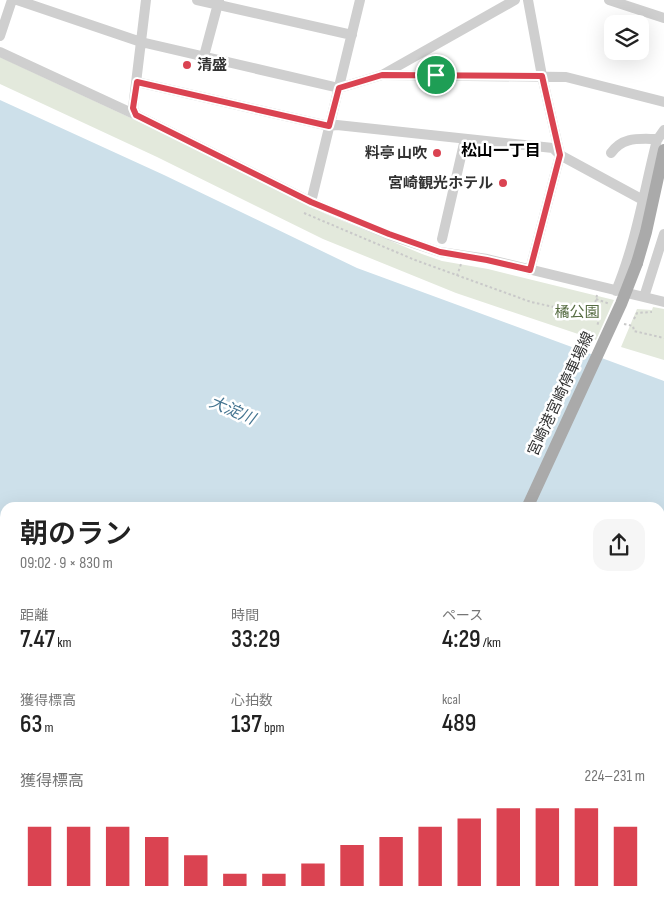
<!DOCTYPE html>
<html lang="ja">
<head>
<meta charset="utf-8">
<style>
  body { margin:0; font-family:"Sofia Sans Condensed","Noto Sans JP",sans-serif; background:#f6f6f6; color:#222; height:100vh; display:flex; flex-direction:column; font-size:19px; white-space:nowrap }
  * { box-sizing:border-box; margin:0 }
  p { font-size:16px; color:#767676 }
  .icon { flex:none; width:28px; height:28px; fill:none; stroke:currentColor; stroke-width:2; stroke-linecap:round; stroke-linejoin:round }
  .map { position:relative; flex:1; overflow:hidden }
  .panel { position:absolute; left:0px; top:502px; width:665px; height:406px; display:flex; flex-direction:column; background:#fff; border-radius:15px 15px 0 0; box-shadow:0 5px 20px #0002 }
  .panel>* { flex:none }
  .tools { position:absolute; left:604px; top:15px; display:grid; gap:10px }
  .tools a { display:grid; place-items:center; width:45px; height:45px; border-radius:10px; background:#fff; box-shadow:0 5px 20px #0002; font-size:25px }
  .pin { position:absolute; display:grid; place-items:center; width:42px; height:42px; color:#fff; margin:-21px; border:2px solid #fff; border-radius:50%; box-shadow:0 1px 5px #0007 }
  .round { display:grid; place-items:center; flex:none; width:52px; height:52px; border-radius:15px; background:#f6f6f6 }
  .headline { display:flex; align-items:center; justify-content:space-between; height:85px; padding:0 20px }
  h1 { font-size:28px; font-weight:600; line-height:38px }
  .stats { display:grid; grid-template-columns:repeat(3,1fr); gap:8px; height:85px; padding:5px 20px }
  .stats div { display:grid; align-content:center }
  .stats b { font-size:25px; font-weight:600 }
  .stats small { font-size:14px; font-weight:400 }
  .stats p { font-size:14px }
  .chart { height:140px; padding:10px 20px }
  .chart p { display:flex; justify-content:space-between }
  .chart svg { width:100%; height:90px; margin-top:5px; stroke:#da4351; stroke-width:6 }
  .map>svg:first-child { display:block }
  .green { fill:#e3e9dc }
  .water { fill:#cde0ea }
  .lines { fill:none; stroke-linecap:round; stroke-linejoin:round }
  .path { stroke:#c9c9c9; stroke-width:2; stroke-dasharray:2.5 2.5; stroke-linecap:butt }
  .minor { stroke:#cfcfcf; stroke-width:10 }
  .major { stroke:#aaa; stroke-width:12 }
  .rail { stroke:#878787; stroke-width:2.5; stroke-dasharray:5 4; stroke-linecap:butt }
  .major-bridge { stroke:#aaa; stroke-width:12 }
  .route-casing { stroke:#fff; stroke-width:10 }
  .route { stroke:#da4351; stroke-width:6 }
  .poi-dot { fill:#da4351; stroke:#fff; stroke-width:2 }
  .labels { text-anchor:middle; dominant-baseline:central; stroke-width:5; stroke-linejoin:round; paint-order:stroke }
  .poi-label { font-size:15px; font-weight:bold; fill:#323232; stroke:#fff; text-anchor:end }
  .park-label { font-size:15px; fill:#566c42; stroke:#fff }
  .street-label { font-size:15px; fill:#323232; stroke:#fff }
  .neighbourhood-label { font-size:16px; font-weight:bold; fill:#000; stroke:#fff }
  .water-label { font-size:16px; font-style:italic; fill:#447490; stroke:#fff }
</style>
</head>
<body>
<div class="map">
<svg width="664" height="908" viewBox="0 0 664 908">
  <rect width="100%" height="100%" fill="#fff"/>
  <path class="green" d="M 0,57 L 176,139 L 326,214 L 422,254 L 442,261 L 488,269 L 614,300 L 596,340 L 456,293 L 323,239 L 157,157 L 0,84 Z
    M 653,307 L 664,309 L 664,360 L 621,347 L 637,309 L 652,310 Z"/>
  <path class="water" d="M 0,100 L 164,175 L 357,268 L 664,381 L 664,908 L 651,904 L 660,904 L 660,508 L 5,508 L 5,594 L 0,592 Z"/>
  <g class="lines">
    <path class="path" d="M 304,213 L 415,260 L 531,302 L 600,317 L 597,326
      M 457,276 L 461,264
      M 597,295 L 595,304 L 599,310 L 600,317
      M 596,299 L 610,304
      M 634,319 L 637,313 L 652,312
      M 624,324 L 633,326 L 634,331 L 664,338"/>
    <path class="minor" d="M 17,0 L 141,42 L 339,88 L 382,75 L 515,0
      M 197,0 L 352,35
      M 528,0 L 542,76 L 560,155 L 530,270
      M 609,0 L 664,18
      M 0,36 L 12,0
      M 0,52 L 136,115 L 311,202 L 389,235 L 440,252 L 487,259 L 664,302
      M 204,56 L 219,0
      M 383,75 L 566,77 L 664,102
      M 137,82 L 329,126 L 337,125 L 553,148 L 560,155 L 643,200
      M 136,115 L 133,108 L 146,0
      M 611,153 C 623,136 639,139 658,139
      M 311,202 L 360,0
      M 442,239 L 465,139
      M 616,291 C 636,243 644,191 657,140 L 664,130
      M 644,297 L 664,234
      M 0,633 L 5,636
      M 0,648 L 5,651
      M 0,691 L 5,681
      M 0,744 L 5,734
      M 0,812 L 5,817
      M 0,856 L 5,836
      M 100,904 L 104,908
      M 199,904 L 204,908
      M 260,904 L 264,908
      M 76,908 L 78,904
      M 125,908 L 129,904
      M 326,908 L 328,904
      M 369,908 L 371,904
      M 539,908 L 541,904"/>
    <path class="major" d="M 637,263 L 646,232 L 664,150
      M 341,908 L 343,904
      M 352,908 L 354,904"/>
    <path class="rail" d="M 660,763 L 664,754
      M 595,908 L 597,904"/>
    <path class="major-bridge" d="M 527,508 L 621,304 L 637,263"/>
  </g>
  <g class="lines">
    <defs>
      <path id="route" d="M 382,75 L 542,76 L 560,155 L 530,270 L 487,260 L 440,252 L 389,234 L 311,202 L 136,115 L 133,108 L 137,82 L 329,126 L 339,88 Z"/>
    </defs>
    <use href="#route" class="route-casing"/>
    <use href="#route" class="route"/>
  </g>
  <g class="poi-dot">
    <circle cx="187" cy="65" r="5"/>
    <circle cx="437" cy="153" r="5"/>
    <circle cx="503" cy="183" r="5"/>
  </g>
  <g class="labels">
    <g class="poi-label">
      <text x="197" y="65" text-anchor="start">清盛</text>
      <text x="427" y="153">料亭 山吹</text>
      <text x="493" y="183">宮崎観光ホテル</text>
    </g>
    <g class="park-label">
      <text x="577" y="312">橘公園</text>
    </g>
    <g class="street-label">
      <text transform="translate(561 394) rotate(-65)">宮崎港宮崎停車場線</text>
    </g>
    <g class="neighbourhood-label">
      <text x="501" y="151">松山一丁目</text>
    </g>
    <g class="water-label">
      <text transform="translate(232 411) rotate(23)">大淀川</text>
    </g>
  </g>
</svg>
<div class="tools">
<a><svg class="icon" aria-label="layers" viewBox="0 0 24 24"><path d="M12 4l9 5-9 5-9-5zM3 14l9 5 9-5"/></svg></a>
</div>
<div class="pin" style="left:436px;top:75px;background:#1e9e55"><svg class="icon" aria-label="arrive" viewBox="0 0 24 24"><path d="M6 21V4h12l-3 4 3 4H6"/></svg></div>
<section class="panel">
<div class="headline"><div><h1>朝のラン</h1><p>09:02 · 9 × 830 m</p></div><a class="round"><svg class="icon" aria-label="share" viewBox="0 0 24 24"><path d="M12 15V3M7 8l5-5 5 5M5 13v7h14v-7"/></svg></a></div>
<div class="stats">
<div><p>距離</p><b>7.47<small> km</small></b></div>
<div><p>時間</p><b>33:29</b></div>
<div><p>ペース</p><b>4:29<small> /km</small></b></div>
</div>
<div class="stats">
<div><p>獲得標高</p><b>63<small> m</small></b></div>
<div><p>心拍数</p><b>137<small> bpm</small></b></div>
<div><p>kcal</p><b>489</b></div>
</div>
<div class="chart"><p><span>獲得標高</span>224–231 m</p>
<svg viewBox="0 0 160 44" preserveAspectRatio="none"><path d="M5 44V15M15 44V15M25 44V15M35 44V20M45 44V29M55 44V38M65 44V38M75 44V33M85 44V24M95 44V20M105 44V15M115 44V11M125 44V6M135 44V6M145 44V6M155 44V15"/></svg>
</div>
</section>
</div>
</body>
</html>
